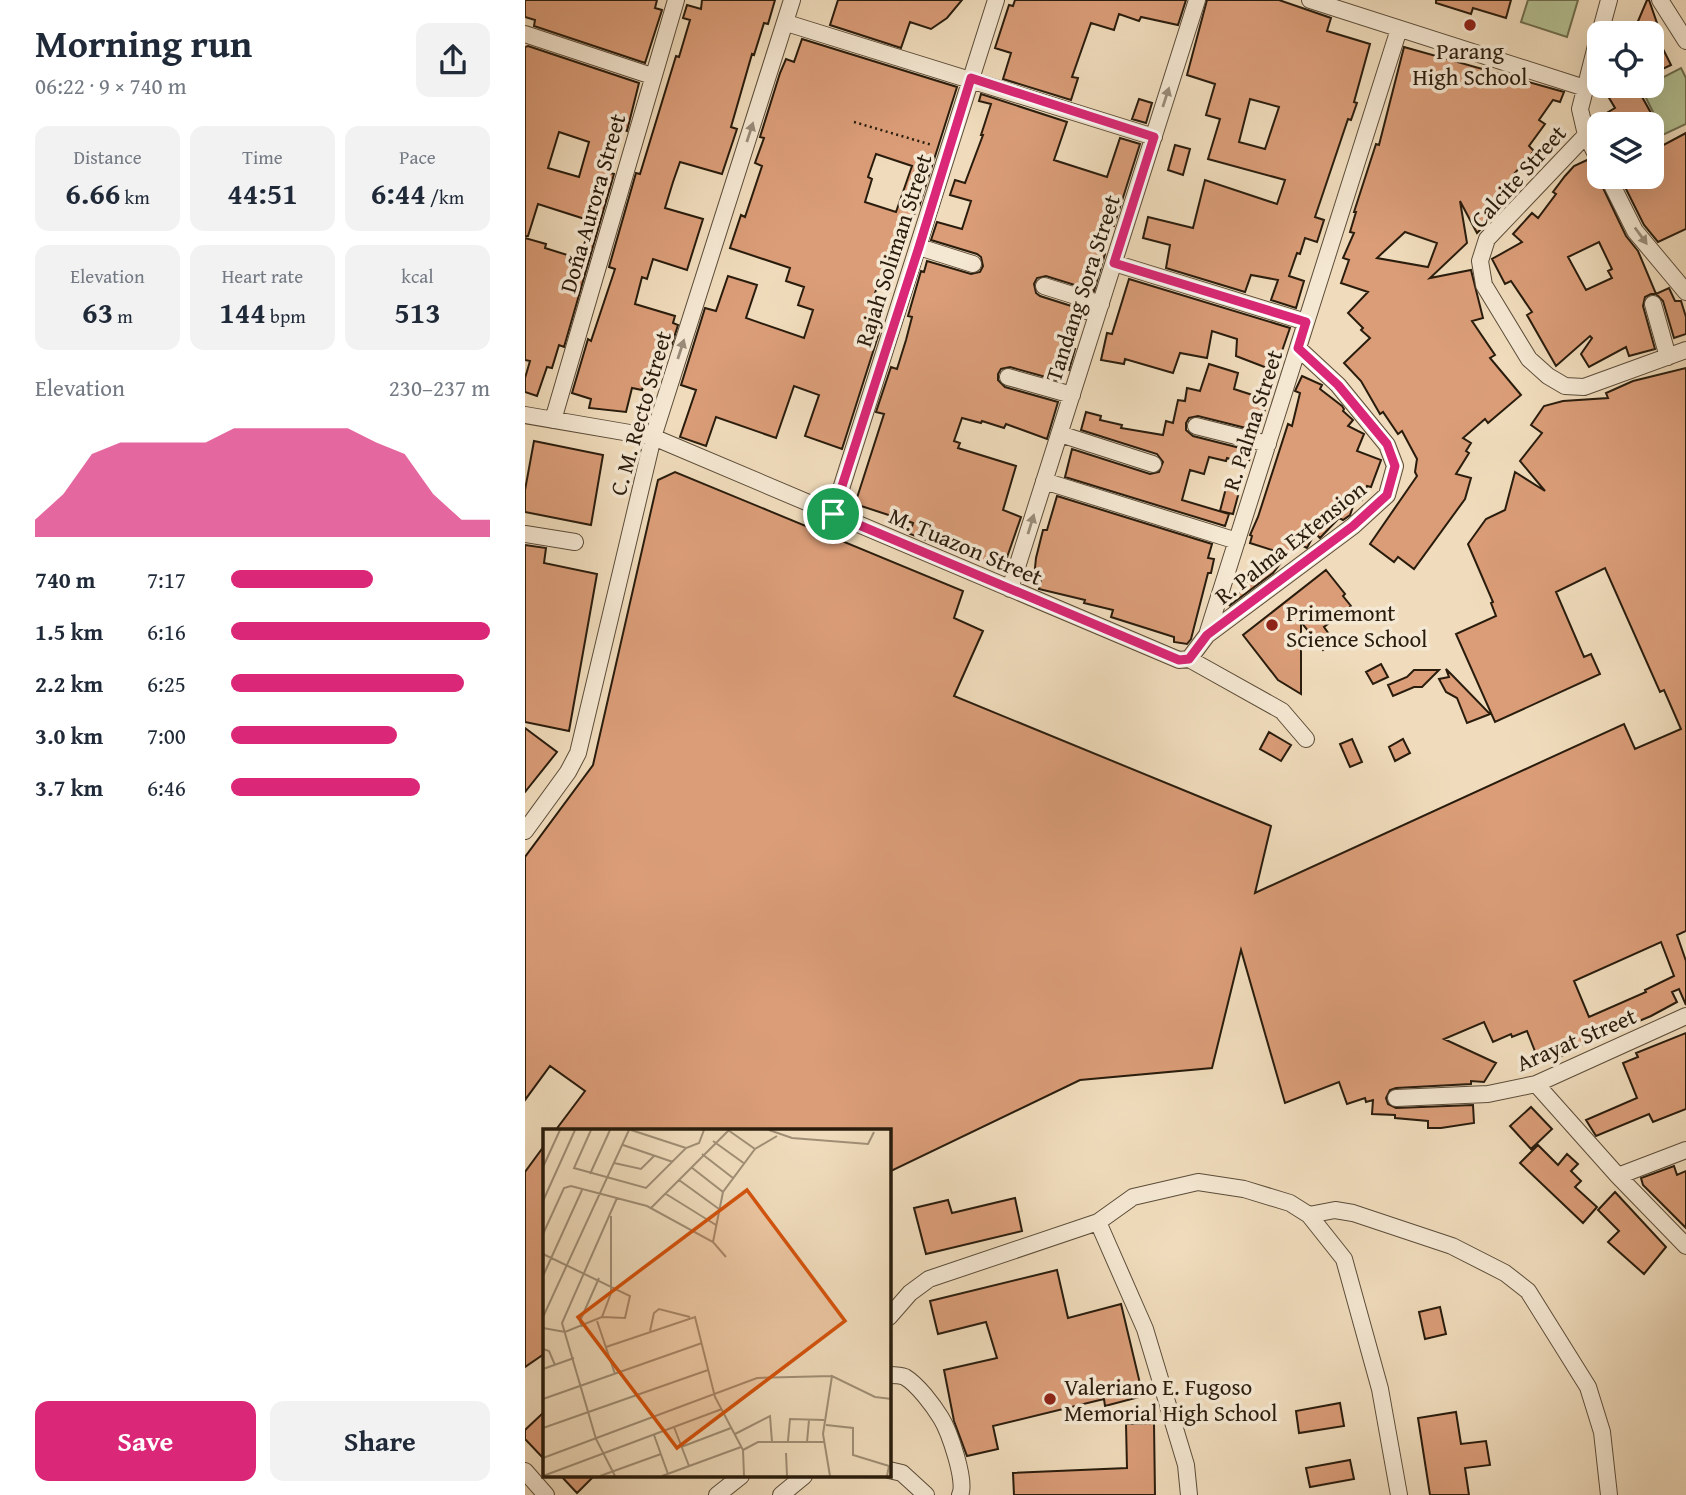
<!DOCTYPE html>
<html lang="en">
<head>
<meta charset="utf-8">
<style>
  body { margin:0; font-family:"Gentium Book Plus",serif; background:#f2f2f3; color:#1f2937; height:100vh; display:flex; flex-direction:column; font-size:26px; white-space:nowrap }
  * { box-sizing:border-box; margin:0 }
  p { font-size:23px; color:#747a83 }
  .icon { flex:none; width:38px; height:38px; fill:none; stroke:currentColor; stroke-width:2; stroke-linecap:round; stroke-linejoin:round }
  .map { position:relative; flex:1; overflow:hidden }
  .side { display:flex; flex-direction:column; background:#fff; width:525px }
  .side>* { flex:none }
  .buttons { position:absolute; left:1062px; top:21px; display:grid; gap:14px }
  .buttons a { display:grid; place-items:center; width:77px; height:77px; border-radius:14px; background:#fff; box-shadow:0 7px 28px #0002; font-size:35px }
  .pin { position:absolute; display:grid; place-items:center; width:60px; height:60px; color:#fff; margin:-30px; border:4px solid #fff; border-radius:50%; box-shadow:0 2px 7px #0007 }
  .round { display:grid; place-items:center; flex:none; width:74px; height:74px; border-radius:14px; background:#f2f2f3 }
  .head { display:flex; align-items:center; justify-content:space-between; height:119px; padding:0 35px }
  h1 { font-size:38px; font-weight:700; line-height:52px }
  .stats { display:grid; grid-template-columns:repeat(3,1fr); gap:10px; height:119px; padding:7px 35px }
  .stats div { display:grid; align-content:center; border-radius:14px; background:#f2f2f3; text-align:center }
  .stats b { font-size:30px; font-weight:700 }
  .stats small { font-size:19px; font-weight:400 }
  .stats p { font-size:19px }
  .chart { height:196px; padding:14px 35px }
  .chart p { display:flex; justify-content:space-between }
  .chart svg { width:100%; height:126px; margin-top:7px; fill:#db2777; opacity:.7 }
  .cta { display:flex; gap:14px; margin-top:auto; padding:14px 35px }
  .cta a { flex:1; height:80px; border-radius:14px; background:#db2777; color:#fff; font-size:28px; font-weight:700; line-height:80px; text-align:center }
  .cta a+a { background:#f2f2f3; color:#1f2937 }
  ul { padding:0 35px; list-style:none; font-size:23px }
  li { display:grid; grid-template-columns:112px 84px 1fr; align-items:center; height:52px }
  li i { height:18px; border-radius:9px; background:#db2777 }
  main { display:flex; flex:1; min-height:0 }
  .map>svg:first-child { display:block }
  .green { fill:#b5c294; stroke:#6f6f50; stroke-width:2 }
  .building { fill:#da9d78; stroke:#291c0d; stroke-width:2; fill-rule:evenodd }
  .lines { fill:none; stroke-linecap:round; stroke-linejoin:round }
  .minor-casing { stroke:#5b4c39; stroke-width:18 }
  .path { stroke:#291c0d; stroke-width:2.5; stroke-dasharray:2 3.5; stroke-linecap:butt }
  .minor { stroke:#f5e8d3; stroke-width:16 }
  .oneway { fill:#998c7a }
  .route-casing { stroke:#fff; stroke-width:14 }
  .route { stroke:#db2777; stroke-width:9 }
  .poi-dot { fill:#8f2418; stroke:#f5e8d3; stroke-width:2.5 }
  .labels { text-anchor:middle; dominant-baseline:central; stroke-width:7; stroke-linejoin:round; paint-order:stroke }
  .poi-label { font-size:23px; fill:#291c0d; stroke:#f5e8d3; text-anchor:start }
  .street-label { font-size:23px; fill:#291c0d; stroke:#f5e8d3 }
  .inset-road { fill:none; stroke:#a08f76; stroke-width:2 }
  .view { fill:#d5530c; fill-opacity:0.15; stroke:#d5530c; stroke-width:3.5 }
  .inset-edge { fill:none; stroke:#291c0d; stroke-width:3.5 }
</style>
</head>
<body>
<main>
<section class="side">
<div class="head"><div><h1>Morning run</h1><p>06:22 · 9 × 740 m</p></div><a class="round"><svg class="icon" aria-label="share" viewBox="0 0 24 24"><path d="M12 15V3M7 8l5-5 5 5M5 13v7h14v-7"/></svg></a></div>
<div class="stats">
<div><p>Distance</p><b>6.66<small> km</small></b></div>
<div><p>Time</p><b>44:51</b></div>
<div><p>Pace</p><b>6:44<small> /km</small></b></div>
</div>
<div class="stats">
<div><p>Elevation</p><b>63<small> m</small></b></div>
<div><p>Heart rate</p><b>144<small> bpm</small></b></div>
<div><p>kcal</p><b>513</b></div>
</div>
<div class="chart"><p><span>Elevation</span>230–237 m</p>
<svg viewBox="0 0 160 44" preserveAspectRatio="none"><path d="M0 44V38L10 29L20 15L30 11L40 11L50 11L60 11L70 6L80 6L90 6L100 6L110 6L120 11L130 15L140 29L150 38L160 38V44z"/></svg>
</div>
<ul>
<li><b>740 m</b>7:17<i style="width:55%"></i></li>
<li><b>1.5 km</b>6:16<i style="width:100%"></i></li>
<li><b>2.2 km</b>6:25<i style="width:90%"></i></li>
<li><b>3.0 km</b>7:00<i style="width:64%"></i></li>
<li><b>3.7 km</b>6:46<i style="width:73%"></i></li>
</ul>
<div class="cta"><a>Save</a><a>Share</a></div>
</section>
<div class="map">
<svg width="1161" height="1495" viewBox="0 0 1161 1495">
  <rect width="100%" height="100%" fill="#f0dcbc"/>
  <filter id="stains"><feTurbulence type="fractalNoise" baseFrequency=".00286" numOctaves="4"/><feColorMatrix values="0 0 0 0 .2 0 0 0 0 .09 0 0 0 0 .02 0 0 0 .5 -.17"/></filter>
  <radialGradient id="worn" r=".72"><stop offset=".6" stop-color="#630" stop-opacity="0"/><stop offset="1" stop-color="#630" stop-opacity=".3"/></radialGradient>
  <path class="green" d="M 1003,0 L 1053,0 L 1042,37 L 996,22 Z
    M 1156,68 L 1161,78 L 1161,124 L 1127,140 L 1127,124 L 1114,124 L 1129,114 L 1116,88 L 1127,86 L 1127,83 Z"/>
  <path class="building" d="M 0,0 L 132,0 L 130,8 L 137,10 L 120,63 L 9,26 L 10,20 L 0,17 Z
    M 177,0 L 250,0 L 243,24 L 239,23 L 229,55 L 227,54 L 206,127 L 212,129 L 197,174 L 155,162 L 148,182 L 140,208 L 178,219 L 162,270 L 128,259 L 122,279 L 117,277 L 110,304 L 150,316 L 148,323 L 153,325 L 146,347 L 140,345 L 128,379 L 121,377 L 117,390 L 107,388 L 101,412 L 64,408 L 66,399 L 47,393 L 63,339 L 66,341 L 90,269 L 84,267 L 111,173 L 115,174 L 151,56 L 154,57 L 165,20 L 158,18 L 162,5 L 176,9 Z
    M 313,0 L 437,0 L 422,18 L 406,29 L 385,22 L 376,48 L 305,25 Z
    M 490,0 L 661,0 L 653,25 L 616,17 L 614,21 L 594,14 L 589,30 L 566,23 L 547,77 L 553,78 L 546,100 L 478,79 L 486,53 L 470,48 L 484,5 L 488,6 Z
    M 682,0 L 754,0 L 806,18 L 802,31 L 845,44 L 829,102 L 832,103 L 826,120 L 823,119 L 790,217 L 799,220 L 792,242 L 780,238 L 775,254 L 772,253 L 764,276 L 779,281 L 771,308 L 746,300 L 753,280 L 726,275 L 720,292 L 641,268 L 645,245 L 618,238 L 623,217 L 668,228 L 680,180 L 752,204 L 760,180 L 683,159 L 695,119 L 681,115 L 690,84 L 662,75 ZM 725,99 L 754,107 L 740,149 L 714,142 Z
    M 911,0 L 986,0 L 981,18 L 948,8 L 946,14 L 911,3 Z
    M 1122,0 L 1124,0 L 1133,26 L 1130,33 L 1146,65 L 1127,74 L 1127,33 L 1108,33 Z
    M 277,39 L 432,87 L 394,207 L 392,207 L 381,237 L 364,291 L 352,287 L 340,325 L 355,330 L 317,449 L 280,436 L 294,395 L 269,386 L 251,438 L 191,417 L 181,446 L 155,437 L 171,390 L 156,385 L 180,308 L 191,311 L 203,276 L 232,285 L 221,318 L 279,338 L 288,310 L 273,305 L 279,287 L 261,281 L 265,268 L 205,248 L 216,215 L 220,217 L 237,166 L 230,163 L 239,138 L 235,137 L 255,73 L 261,59 L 269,62 ZM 351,154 L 387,166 L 371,212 L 340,202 L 347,179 L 343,177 Z
    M 3,46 L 114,83 L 102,131 L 96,129 L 82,172 L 89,174 L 39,347 L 34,345 L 27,368 L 22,367 L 12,396 L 0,392 L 0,378 L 5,361 L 0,360 L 0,238 L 21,244 L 20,248 L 55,259 L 66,221 L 13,204 L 3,236 L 0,236 L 0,47 ZM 34,132 L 64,142 L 54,177 L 23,168 Z
    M 879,47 L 1039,92 L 1035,102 L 1028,100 L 1014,120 L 1020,124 L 1004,146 L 1009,151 L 989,174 L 992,177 L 983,188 L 987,191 L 975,206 L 977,208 L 952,233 L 935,201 L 942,243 L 905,278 L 946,270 L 958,318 L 947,321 L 970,355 L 965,358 L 996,395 L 963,423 L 960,419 L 938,438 L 946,443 L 941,451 L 944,453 L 931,474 L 946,478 L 940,499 L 889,569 L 873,557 L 869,562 L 845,544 L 892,476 L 890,472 L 892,459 L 877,431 L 873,434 L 858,412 L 855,414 L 836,381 L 819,363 L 845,338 L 836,330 L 838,328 L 823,313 L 843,292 L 816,283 L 824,260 L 818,258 L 829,233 L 825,232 L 831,212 L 829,212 L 851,144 L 854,145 ZM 880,232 L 912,243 L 903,267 L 852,258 Z
    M 1077,86 L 1111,86 L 1126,113 L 1108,124 L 1069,124 L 1068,121 L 1090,108 Z
    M 456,94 L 542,122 L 529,160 L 582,177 L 595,138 L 615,144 L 589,226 L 579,222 L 571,251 L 580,254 L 569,291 L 521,276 L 512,278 L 509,284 L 511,293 L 515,296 L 562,311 L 560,319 L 557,319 L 547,349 L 550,349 L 544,370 L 538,368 L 535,381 L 485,367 L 476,369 L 473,374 L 473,380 L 480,387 L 533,402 L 522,439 L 481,424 L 479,428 L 457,421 L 456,423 L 437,418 L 429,441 L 435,443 L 433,448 L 491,466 L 478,510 L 496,517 L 478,569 L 385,534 L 388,523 L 330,504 L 359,414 L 351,412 L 366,367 L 372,369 L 381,340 L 387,317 L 383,316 L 396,271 L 399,272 L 402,261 L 446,274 L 455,272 L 458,266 L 456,257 L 452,254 L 406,240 L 412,222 L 437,229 L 446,201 L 425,195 L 430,180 L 440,183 L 458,135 L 456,135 L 466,104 L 454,101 Z
    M 614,99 L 627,103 L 621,123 L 607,119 Z
    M 1161,133 L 1161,229 L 1133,242 L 1119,225 L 1095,177 L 1127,177 L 1127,151 Z
    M 650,145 L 665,149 L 658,175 L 643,170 Z
    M 1062,160 L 1069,169 L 1101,236 L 1113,251 L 1131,294 L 1144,288 L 1150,301 L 1156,301 L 1161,317 L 1161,334 L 1149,338 L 1138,301 L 1131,294 L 1126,294 L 1120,297 L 1118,306 L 1130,349 L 1104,356 L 1101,347 L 1064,367 L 1056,354 L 1067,338 L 1065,336 L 1031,366 L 1002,315 L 1007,312 L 986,281 L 980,284 L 967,259 L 997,242 L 988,234 L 1007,213 L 1013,218 L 1031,194 L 1028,192 L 1040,176 L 1049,166 ZM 1074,242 L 1087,269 L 1083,271 L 1087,278 L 1061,290 L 1043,257 Z
    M 604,279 L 765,328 L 750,371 L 711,356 L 712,339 L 687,331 L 682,358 L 655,353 L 648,373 L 600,359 L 599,364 L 576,360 L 582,333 L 587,334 Z
    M 684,364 L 713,373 L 709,389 L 743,400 L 733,431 L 673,416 L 664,418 L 661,423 L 661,430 L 668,436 L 727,451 L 723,464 L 702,458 L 701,461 L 684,457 L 679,474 L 665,470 L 657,500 L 704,514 L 700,526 L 540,477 L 547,449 L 625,474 L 634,472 L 638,462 L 632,454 L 556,430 L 561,412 L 576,416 L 575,420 L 597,425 L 596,428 L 638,435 L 641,421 L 648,423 L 653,400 L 660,401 L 662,388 L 675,391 Z
    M 1161,368 L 1161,931 L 1152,935 L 1161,961 L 1161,1005 L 1154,989 L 1147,992 L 1152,1002 L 1126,1016 L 1044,1050 L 1045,1053 L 1015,1064 L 1002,1031 L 987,1037 L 986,1034 L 968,1042 L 959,1022 L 919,1039 L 971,1063 L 959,1082 L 946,1081 L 946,1084 L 871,1088 L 865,1090 L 861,1098 L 863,1104 L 871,1108 L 948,1105 L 949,1123 L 916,1128 L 903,1128 L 903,1121 L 870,1118 L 870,1115 L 847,1114 L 848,1100 L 841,1102 L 840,1098 L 822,1104 L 814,1082 L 760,1103 L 716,950 L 687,1068 L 555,1080 L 364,1172 L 364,1131 L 30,1131 L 60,1091 L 25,1066 L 0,1100 L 0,857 L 68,765 L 133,480 L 150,472 L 438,591 L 429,618 L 458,631 L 429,696 L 746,826 L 730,893 L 1099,724 L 1110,749 L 1156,729 L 1139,690 L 1135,692 L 1080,568 L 1031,592 L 1059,657 L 1066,654 L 1075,674 L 970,722 L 931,634 L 971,616 L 966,603 L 968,602 L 943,544 L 961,519 L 980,510 L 990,472 L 1020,491 L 995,461 L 1017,433 L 1006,425 L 1019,406 L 1038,401 L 1083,398 L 1081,393 L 1108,381 ZM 1136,942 L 1149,976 L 1120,990 L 1121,992 L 1064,1017 L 1049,981 Z
    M 777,376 L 797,385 L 795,389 L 817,406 L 819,409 L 818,411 L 828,420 L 823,426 L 839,434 L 832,451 L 856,460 L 846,487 L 842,486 L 837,500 L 831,498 L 825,515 L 818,520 L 814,518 L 795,538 L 790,533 L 782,548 L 772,543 L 763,555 L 725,543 L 727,536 L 725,535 L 733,517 L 763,424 L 767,426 L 775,393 L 770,391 Z
    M 9,441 L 78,455 L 66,525 L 0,512 L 0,490 Z
    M 701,488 L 714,492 L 708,514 L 695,511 Z
    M 532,496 L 687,544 L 683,558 L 689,559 L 686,573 L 683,573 L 666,639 L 662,644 L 649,642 L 649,637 L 586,617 L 588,610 L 559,603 L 560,600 L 514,589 L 516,579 L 509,578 L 511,558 L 518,530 L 522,530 Z
    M 0,545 L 21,548 L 19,563 L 72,574 L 44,731 L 0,722 Z
    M 751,552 L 759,559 L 748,573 L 704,606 L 733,568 L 736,568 Z
    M 801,570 L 820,594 L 818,596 L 826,606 L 799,627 L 809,641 L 798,650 L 776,622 L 776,694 L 753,680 L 718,635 Z
    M 856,664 L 863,677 L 848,684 L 841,672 Z
    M 921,669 L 928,676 L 965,714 L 942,723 L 932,698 L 921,692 L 914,679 L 924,677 Z
    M 889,670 L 914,670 L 897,687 L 889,687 L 868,696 L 863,685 L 882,677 Z
    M 0,728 L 32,752 L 0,792 Z
    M 744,732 L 766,745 L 756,761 L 735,749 Z
    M 827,739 L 837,762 L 825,767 L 815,744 Z
    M 878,739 L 885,753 L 870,761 L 864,747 Z
    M 1161,1033 L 1161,1109 L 1128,1122 L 1124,1114 L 1071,1136 L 1061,1120 L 1112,1098 L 1098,1063 L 1113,1057 L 1111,1053 Z
    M 1006,1107 L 1027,1129 L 1006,1149 L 985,1126 Z
    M 1013,1145 L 1033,1165 L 1042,1154 L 1053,1164 L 1046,1171 L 1056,1181 L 1050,1187 L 1072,1207 L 1058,1223 L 995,1163 Z
    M 19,1146 L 19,1354 L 0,1367 L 0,1172 Z
    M 1149,1166 L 1152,1175 L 1161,1171 L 1161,1228 L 1118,1185 L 1116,1178 Z
    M 1090,1192 L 1141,1247 L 1119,1274 L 1083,1242 L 1094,1231 L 1073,1210 Z
    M 490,1198 L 497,1231 L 401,1254 L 389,1208 L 423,1200 L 427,1213 Z
    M 532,1270 L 543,1318 L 596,1304 L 618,1396 L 580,1406 L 579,1399 L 468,1426 L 473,1449 L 442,1456 L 429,1421 L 419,1370 L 472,1358 L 461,1322 L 413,1334 L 405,1301 Z
    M 915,1307 L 921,1334 L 900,1339 L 894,1312 Z
    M 815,1403 L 819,1426 L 774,1433 L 771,1411 Z
    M 19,1412 L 19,1459 L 0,1439 L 0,1430 Z
    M 931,1412 L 936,1444 L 961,1441 L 965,1465 L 940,1468 L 944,1495 L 905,1495 L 893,1418 Z
    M 629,1423 L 630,1495 L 489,1495 L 488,1473 L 602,1468 L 601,1424 Z
    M 825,1460 L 829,1479 L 785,1487 L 781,1468 Z
    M 36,1476 L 69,1476 L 52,1493 Z"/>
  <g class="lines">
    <defs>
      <path id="minor" d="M 785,0 L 1060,88
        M 1135,0 L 1161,41
        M 268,25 L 629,137
        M 1075,33 L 1084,0
        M 0,34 L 127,76
        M 1074,34 L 1055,109 L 1061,135 L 1074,160
        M 1061,135 L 962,239 L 955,261 L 959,285 L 1004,359 L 1023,376 L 1040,386 L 1059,387 L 1161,350
        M 1083,177 L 1110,231 L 1161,292
        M 394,247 L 448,264
        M 589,263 L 781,322
        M 519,286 L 576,304
        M 1128,304 L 1143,357
        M 483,377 L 547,395
        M 0,415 L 128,437 L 654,660 L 664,659
        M 28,420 L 151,0
        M 671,426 L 743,444
        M 535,434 L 628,464
        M 519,481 L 712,541
        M 308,514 L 471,0
        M 0,534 L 50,542
        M 485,589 L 672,0
        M 682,635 L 828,526 L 862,495 L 870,466 L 862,445 L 813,385 L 773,348
        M 664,659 L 682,635 L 874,29
        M 664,659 L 757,711 L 781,739
        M 0,831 L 43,772 L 53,753 L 128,437 L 267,0
        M 1011,1084 L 1093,1176 L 1161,1246
        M 871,1098 L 963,1094 L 1011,1084 L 1161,1016
        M 1093,1176 L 1161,1150
        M 784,1215 L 810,1210 L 828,1213 L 927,1246 L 980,1273 L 1003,1291 L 1063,1387 L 1077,1432 L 1084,1495
        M 573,1222 L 620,1329 L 661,1465 L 664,1495
        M 364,1317 L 385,1293 L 404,1279 L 573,1222 L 608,1197 L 673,1182 L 719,1189 L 765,1203 L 784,1215 L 819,1259 L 855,1389 L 874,1495
        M 364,1375 C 370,1375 375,1375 380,1377 C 393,1385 408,1405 416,1418 C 424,1431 442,1482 435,1495
        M 364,1470 L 377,1473 L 401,1495
        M 0,1471 L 21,1495
        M 192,1495 L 216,1476
        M 256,1495 L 279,1476"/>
    </defs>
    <use href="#minor" class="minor-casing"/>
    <path class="path" d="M 329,122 L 407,145"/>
    <use href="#minor" class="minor"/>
  </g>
  <defs><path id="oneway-solid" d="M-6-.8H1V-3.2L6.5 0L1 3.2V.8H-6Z" transform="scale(1.75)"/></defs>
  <g class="oneway">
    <use href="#oneway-solid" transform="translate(641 97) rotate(-72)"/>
    <use href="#oneway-solid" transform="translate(225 132) rotate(-72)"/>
    <use href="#oneway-solid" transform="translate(1116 236) rotate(54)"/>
    <use href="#oneway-solid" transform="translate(156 349) rotate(-72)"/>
    <use href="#oneway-solid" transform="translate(506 524) rotate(-73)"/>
  </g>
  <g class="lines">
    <defs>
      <path id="route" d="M 446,78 L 629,137 L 589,263 L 781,322 L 773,348 L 813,385 L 862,444 L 870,466 L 862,495 L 828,526 L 682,635 L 664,659 L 654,660 L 308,514 L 394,247 Z"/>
    </defs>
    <use href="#route" class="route-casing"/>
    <use href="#route" class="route"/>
  </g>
  <g class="poi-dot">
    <circle cx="945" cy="25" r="7"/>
    <circle cx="747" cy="625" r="7"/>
    <circle cx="525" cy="1399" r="7"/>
  </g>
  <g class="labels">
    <g class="poi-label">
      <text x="945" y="50" text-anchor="middle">Parang<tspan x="945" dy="26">High School</tspan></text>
      <text x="761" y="612">Primemont<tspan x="761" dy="26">Science School</tspan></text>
      <text x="539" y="1386">Valeriano E. Fugoso<tspan x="539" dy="26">Memorial High School</tspan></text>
    </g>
    <g class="street-label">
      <text transform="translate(993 176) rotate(-48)">Calcite Street</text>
      <text transform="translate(67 203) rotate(-74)">Doña Aurora Street</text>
      <text transform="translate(368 250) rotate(-72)">Rajah Soliman Street</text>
      <text transform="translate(557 288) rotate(-72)">Tandang Sora Street</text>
      <text transform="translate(115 413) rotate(-74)">C. M. Recto Street</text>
      <text transform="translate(727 420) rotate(-72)">R. Palma Street</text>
      <text transform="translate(765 542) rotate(-38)">R. Palma Extension</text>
      <text transform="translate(441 546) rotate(23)">M. Tuazon Street</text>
      <text transform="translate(1051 1039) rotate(-23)">Arayat Street</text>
    </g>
  </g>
  <g transform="translate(18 1129)">
    <rect width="348" height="348" fill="#f0dcbc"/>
    <path class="inset-road" d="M 48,1 L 31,39 L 103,59 L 143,19 L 156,14 L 161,1M 88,1 L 143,19M 185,1 L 212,20M 226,1 L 249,9 L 325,15 L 331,3M 170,12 L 202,35M 80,16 L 130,33M 159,25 L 190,49M 71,34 L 98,40 L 111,27M 0,38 L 17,1M 148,38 L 180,63M 47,45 L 67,1M 136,51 L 176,80M 123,65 L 173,96M 0,72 L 32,1M 108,79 L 186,1M 0,105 L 21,59 L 28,57 L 104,77 L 170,113 L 183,128M 170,113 L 180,63 L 212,20 L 234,7M 0,125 L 87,167 L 82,189 L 59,188M 0,147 L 39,61M 0,188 L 86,1M 54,192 L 72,245M 39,198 L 37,192 L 56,149M 0,199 L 22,203 L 59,188 L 68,164 L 68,87M 107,202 L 111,184 L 116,180 L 147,188M 63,218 L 152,188 L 172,268 L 200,321 L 201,347M 0,220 L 6,222 L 12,236M 0,240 L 31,229M 0,270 L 159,214M 283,296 L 310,299 L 310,326 L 346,337 L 344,347M 131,298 L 146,337M 0,299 L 165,241M 192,305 L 227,287 L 229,313M 111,306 L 125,345M 245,312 L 247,290 L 281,291M 264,313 L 266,291M 138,318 L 188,299M 200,321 L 215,313 L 281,313M 243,324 L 244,347M 0,329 L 214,249 L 289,247M 0,347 L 179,280M 57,347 L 118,325M 72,347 L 53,310 L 19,194 L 74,69M 119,347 L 198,318M 287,347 L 280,305 L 289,247 L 332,268 L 349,270"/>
    <path class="view" d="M 204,61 L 302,192 L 134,319 L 35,188 Z"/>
    <rect width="348" height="348" class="inset-edge"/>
  </g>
  <rect width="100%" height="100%" filter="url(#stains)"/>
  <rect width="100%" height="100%" fill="url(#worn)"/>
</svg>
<div class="buttons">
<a><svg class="icon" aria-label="locate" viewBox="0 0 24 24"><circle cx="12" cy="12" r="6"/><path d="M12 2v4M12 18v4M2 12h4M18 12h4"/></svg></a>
<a><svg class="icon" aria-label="layers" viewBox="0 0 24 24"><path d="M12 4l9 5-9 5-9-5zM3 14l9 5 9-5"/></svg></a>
</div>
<div class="pin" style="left:308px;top:514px;background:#1e9e55"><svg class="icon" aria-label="arrive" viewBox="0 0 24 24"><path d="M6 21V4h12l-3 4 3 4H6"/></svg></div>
</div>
</main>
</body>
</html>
